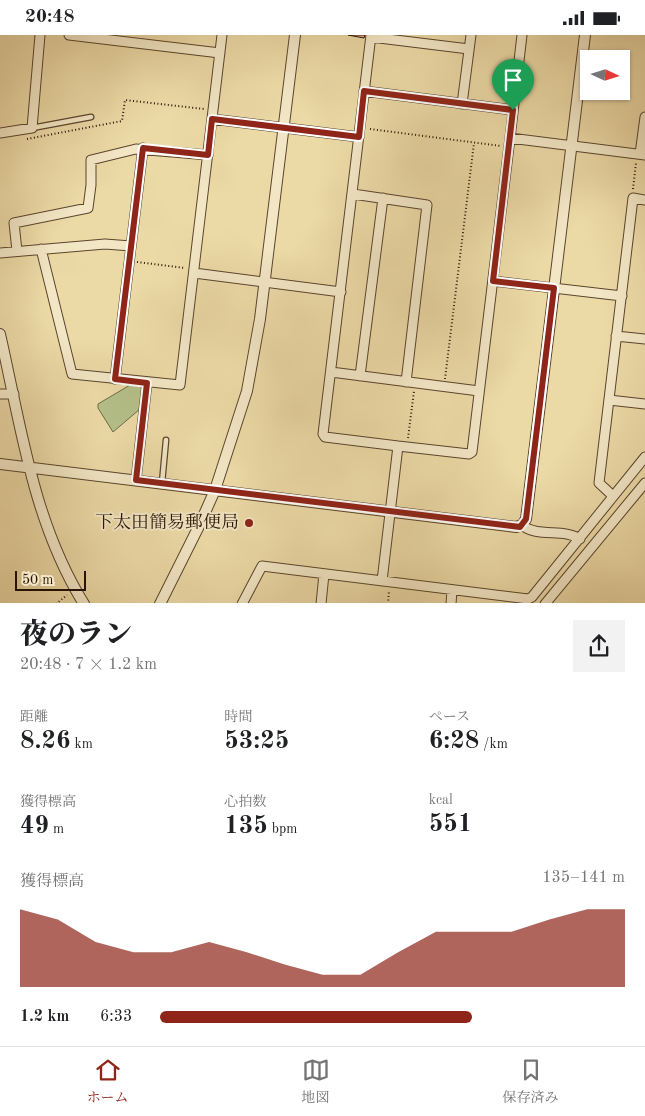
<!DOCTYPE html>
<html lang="ja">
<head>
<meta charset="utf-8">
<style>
  body { margin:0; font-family:"Old Standard TT","Noto Serif JP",serif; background:#f2f2f2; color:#202124; height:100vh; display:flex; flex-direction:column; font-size:19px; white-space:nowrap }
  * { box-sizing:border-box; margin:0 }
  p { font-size:16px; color:#757577 }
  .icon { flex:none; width:28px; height:28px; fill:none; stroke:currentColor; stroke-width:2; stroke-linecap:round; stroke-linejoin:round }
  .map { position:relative; height:568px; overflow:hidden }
  .details { display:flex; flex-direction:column; background:#fff; flex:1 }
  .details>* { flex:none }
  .needle { width:32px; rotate:94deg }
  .buttons { position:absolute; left:580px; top:15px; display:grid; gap:10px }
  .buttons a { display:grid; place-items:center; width:50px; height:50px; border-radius:0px; background:#fff; box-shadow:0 1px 4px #0004; font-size:25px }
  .scale { position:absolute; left:15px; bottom:12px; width:71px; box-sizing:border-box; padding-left:5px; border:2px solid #2a1405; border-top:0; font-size:14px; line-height:18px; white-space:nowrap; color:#2a1405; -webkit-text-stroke:4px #f2e6c5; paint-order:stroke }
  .pin { position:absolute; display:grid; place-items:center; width:42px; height:42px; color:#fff; margin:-51px -21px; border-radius:50% 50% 50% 0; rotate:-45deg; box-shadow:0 0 5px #0007 }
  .pin .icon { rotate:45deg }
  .round { display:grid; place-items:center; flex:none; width:52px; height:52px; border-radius:0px; background:#f2f2f2 }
  .head { display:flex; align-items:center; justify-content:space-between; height:85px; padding:0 20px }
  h1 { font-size:28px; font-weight:800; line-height:38px }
  .metrics { display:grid; grid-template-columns:repeat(3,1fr); gap:8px; height:85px; padding:5px 20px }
  .metrics div { display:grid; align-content:center }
  .metrics b { font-size:25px; font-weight:800 }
  .metrics small { font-size:14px; font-weight:400 }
  .metrics p { font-size:14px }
  .chart { height:140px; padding:10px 20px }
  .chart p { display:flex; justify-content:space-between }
  .chart svg { width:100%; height:90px; margin-top:5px; fill:#8f2418; opacity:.7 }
  ul { padding:0 20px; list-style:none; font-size:16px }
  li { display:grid; grid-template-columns:80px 60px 1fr; align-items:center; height:38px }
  li i { height:12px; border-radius:6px; background:#8f2418 }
  .status { display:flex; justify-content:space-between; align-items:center; height:35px; padding:0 25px; background:#fff; direction:ltr }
  .status svg { height:14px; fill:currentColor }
  .menu { display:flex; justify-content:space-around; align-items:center; height:70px; border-top:1px solid #e0e0e0; background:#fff; font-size:14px; color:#757577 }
  .menu a { display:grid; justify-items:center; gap:2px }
  .menu .selected { color:#8f2418 }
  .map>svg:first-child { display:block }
  .green { fill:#b5c089; stroke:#706a47 }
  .building { fill:#e5aa85; stroke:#2a1405 }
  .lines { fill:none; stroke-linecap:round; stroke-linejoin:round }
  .service-casing { stroke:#5a452d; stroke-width:7 }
  .minor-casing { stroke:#5a452d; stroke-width:11 }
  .tertiary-casing { stroke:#5a452d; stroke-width:12 }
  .path { stroke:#2a1405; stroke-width:2; stroke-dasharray:1 2.5; stroke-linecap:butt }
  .service { stroke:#f2e6c5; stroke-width:4.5 }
  .minor { stroke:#f2e6c5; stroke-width:9 }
  .tertiary { stroke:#f2e6c5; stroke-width:10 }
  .route-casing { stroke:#fff; stroke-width:10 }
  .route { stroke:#8f2418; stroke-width:6 }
  .poi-dot { fill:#8f2418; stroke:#f2e6c5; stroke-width:2 }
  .labels { text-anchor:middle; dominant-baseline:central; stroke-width:4; stroke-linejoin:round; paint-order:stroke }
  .poi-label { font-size:18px; fill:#2a1405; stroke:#f2e6c5; text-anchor:end }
</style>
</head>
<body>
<div class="status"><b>20:48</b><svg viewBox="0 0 49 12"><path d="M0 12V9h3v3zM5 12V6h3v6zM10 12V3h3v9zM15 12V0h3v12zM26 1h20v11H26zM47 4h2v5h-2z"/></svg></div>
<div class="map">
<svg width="645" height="569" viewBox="0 0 645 569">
  <rect width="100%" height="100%" fill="#ebd9a6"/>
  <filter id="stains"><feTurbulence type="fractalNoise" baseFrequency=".004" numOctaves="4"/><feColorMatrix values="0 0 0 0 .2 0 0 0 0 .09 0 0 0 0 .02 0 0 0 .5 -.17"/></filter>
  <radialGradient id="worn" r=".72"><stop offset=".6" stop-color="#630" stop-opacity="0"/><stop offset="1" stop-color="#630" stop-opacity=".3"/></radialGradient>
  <path class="green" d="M 130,350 L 139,351 L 142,354 L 140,374 L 113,397 L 98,373 L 98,369 Z"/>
  <path class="building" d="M 348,0 L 365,0 L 364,3 Z"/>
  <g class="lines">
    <defs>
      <path id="service" d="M 32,93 L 91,82
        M 162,448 L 166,405"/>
      <path id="minor" d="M 69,0 L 220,18
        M 371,0 L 323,399 L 325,402 L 398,411 L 382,546
        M 522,0 L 510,103 L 645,120
        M 371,2 L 469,14
        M 364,56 L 513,75
        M 462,69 L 471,0
        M 212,84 L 359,102
        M 0,98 L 32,93 L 40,0
        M 640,119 L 645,82
        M 353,159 L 427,170 L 406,347
        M 41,214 L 72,339 L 180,350 L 222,0
        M 17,216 L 14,188 L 88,173 L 91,150 L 91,125 L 136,114 L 208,120
        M 0,218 L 105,209 L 131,211
        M 194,238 L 341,257
        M 493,246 L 622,261
        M 616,301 L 645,304
        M 331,337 L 479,356
        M 360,341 L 383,163
        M 115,344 L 143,113
        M 0,359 L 14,359
        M 609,365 L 645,369
        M 398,411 L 469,419 L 472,417 L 510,103
        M 136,445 L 147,348
        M 613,461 L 599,448 L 633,163 L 645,165
        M 522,490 C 537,503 564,493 580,504
        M 242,569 L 262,531 L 528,564 L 532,562 L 645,422
        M 321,569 L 324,539
        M 451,569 L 452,555
        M 545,569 L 645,448"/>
      <path id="tertiary" d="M 0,299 C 21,391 33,487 84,569
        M 0,429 L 516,492 L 522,490 L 526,484 L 585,0
        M 160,569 L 199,491 L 215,455 L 247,356 L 260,284 L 295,0"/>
    </defs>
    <use href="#service" class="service-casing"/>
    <use href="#minor" class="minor-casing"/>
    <use href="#tertiary" class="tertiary-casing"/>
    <path class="path" d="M 370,94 L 501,111
      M 27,104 L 122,86 L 125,65 L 204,74
      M 633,154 L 636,128
      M 137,227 L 185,233
      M 445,344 L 474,108
      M 408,403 L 414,356
      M 56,569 L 67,560
      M 388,569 L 389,556"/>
    <use href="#service" class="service"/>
    <use href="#minor" class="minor"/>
    <use href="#tertiary" class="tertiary"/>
  </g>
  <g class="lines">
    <defs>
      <path id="route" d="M 364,56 L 513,75 L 493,246 L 554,253 L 526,484 L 520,492 L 136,445 L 147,348 L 115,344 L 143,113 L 208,120 L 212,84 L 359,102 Z"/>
    </defs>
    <use href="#route" class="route-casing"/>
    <use href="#route" class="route"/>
  </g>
  <circle class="poi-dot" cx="249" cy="488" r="5"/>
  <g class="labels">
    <g class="poi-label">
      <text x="239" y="488">下太田簡易郵便局</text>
    </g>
  </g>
  <rect width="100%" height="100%" filter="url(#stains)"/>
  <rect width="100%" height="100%" fill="url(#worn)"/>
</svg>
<div class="buttons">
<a><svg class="needle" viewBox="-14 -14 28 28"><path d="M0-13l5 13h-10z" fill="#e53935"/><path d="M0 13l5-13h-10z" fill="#757577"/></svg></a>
</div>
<div class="scale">50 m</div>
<div class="pin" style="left:513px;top:75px;background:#1e9e55"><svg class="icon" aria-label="arrive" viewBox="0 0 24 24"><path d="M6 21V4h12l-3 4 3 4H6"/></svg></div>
</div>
<section class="details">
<div class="head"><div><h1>夜のラン</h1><p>20:48 · 7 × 1.2 km</p></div><a class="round"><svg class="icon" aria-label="share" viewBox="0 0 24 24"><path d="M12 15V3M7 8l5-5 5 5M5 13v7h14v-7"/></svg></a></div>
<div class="metrics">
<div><p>距離</p><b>8.26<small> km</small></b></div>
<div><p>時間</p><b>53:25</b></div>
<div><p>ペース</p><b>6:28<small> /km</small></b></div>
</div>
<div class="metrics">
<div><p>獲得標高</p><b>49<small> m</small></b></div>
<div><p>心拍数</p><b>135<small> bpm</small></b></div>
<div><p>kcal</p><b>551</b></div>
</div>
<div class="chart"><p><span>獲得標高</span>135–141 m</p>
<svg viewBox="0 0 160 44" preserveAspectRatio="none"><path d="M0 44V6L10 11L20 22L30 27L40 27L50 22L60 27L70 33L80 38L90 38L100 27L110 17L120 17L130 17L140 11L150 6L160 6V44z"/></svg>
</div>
<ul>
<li><b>1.2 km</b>6:33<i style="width:67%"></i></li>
</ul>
</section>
<nav class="menu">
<a class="selected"><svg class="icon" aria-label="home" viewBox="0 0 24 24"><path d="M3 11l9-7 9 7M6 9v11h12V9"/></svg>ホーム</a>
<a><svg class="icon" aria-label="map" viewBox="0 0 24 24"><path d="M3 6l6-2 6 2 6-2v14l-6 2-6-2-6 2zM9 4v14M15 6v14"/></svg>地図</a>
<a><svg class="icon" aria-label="saved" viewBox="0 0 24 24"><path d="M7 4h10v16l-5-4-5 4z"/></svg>保存済み</a>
</nav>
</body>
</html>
